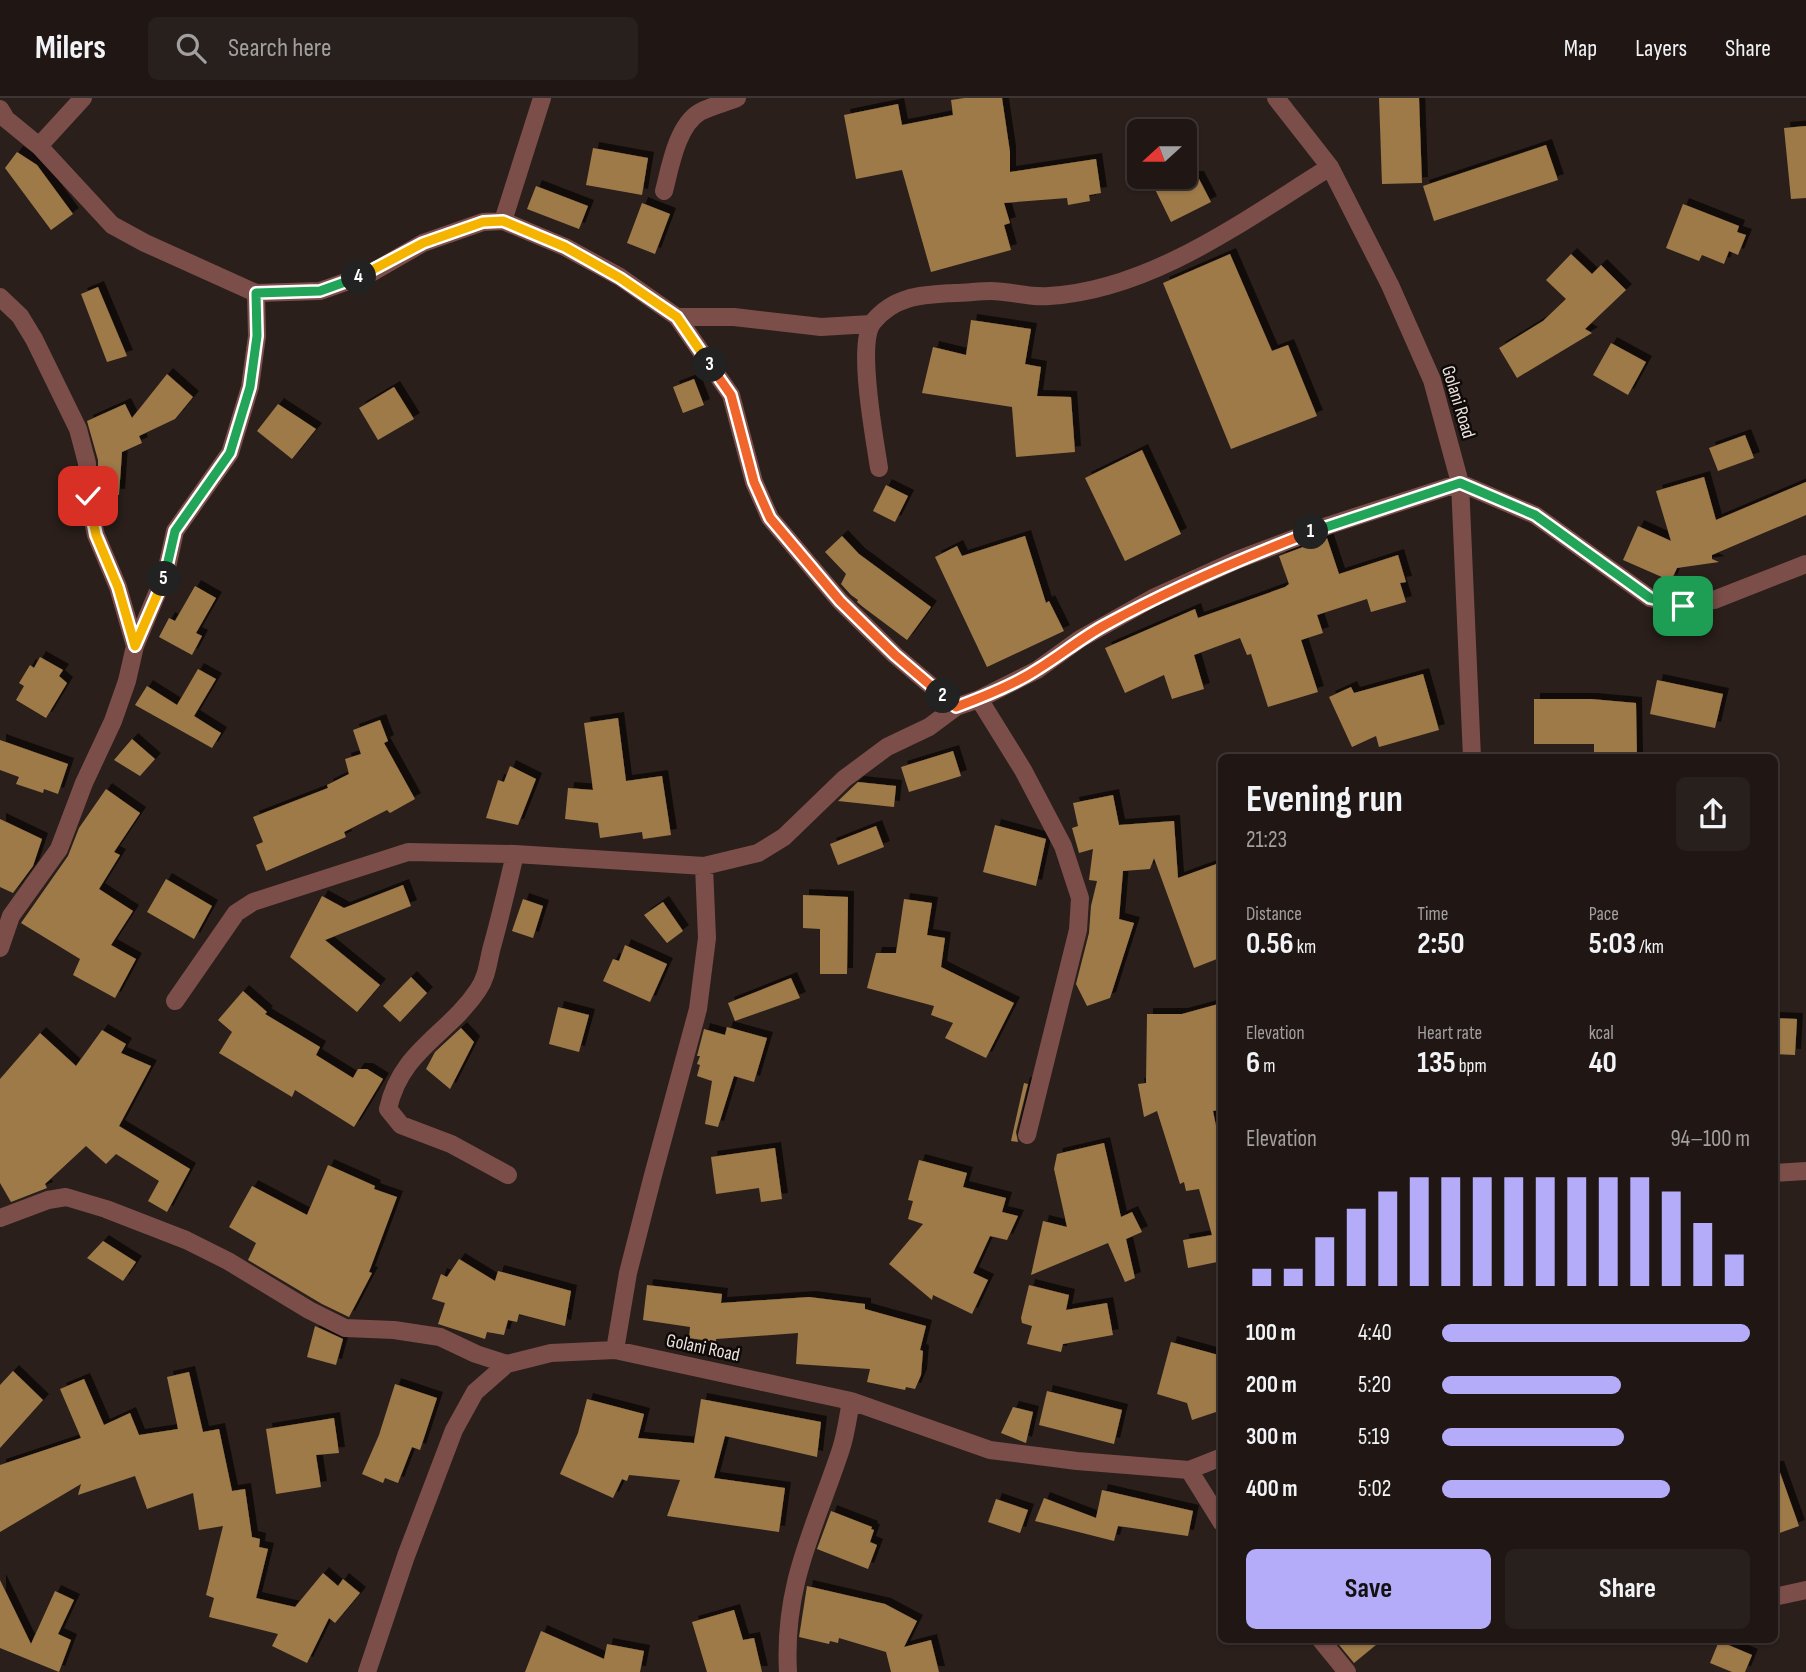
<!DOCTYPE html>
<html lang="en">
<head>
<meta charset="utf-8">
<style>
  body { margin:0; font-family:"Sofia Sans Condensed",sans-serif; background:#28201d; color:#f1f3f6; height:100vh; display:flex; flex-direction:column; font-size:26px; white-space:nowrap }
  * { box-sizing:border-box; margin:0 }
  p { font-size:23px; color:#a29fa0 }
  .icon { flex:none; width:38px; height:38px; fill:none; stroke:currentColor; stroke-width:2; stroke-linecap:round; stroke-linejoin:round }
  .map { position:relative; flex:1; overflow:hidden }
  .panel { position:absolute; left:1218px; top:656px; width:560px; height:889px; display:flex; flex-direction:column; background:#201714; border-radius:10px; box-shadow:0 2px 5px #0004,0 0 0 2px #3d3634 }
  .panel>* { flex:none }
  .needle { width:46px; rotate:249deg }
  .controls { position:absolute; left:1127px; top:21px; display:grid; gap:14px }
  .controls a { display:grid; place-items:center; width:70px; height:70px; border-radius:10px; background:#201714; box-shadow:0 2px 5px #0004,0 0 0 2px #3d3634; font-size:35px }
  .pin { position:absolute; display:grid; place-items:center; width:60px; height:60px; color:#fff; margin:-30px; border-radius:14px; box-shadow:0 4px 10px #0006 }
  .km { position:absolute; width:35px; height:35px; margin:-18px; border-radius:50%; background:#222; color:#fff; font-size:19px; line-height:35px; text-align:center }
  .round { display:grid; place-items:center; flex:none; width:74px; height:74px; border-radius:10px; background:#28201d }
  .overview { display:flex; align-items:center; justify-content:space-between; height:119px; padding:0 28px }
  h1 { font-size:38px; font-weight:700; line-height:52px }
  .metrics { display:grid; grid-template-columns:repeat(3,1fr); gap:10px; height:119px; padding:7px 28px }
  .metrics div { display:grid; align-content:center }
  .metrics b { font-size:30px; font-weight:700 }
  .metrics small { font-size:19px; font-weight:400 }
  .metrics p { font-size:19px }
  .chart { height:196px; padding:14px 28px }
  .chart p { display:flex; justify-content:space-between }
  .chart svg { width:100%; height:126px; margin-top:7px; stroke:#b4acf9; stroke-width:6 }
  .primary-button { display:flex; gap:14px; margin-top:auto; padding:14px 28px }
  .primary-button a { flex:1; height:80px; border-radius:10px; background:#b4acf9; color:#111; font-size:28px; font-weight:700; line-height:80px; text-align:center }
  .primary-button a+a { background:#28201d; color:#f1f3f6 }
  ul { padding:0 28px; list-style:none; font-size:23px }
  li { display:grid; grid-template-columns:112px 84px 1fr; align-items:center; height:52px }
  li i { height:18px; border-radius:9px; background:#b4acf9 }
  header { display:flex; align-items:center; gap:42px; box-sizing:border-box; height:98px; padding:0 35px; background:#201714; border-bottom:2px solid #3d3634 }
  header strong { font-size:33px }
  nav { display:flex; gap:38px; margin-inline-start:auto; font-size:24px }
  .search { width:490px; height:63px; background:#28201d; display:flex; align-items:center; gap:18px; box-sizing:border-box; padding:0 24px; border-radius:10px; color:#a29fa0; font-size:26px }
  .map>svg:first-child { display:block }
  .building { fill:#9e7a4a; filter:url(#shadow) }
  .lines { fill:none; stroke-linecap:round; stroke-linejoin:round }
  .street { stroke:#7c4e4a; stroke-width:18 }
  .split-1-casing { stroke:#fff; stroke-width:14 }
  .split-2-casing { stroke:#fff; stroke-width:14 }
  .split-3-casing { stroke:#fff; stroke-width:14 }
  .split-4-casing { stroke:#fff; stroke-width:14 }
  .split-5-casing { stroke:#fff; stroke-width:14 }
  .split-6-casing { stroke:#fff; stroke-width:14 }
  .split-1 { stroke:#22a559; stroke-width:9 }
  .split-2 { stroke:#f0652b; stroke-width:9 }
  .split-3 { stroke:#f0652b; stroke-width:9 }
  .split-4 { stroke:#f5b400; stroke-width:9 }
  .split-5 { stroke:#22a559; stroke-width:9 }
  .split-6 { stroke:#f5b400; stroke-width:9 }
  .labels { text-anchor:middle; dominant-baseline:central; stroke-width:5; stroke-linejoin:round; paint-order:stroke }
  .street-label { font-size:19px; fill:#eae2df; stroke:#0f0a08 }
</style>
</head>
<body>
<header>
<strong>Milers</strong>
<div class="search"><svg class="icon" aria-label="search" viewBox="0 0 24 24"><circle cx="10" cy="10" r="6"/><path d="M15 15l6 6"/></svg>Search here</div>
<nav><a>Map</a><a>Layers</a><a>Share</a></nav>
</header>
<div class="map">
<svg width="1806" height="1574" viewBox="0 0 1806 1574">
  <defs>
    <filter id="shadow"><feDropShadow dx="6" dy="-6" stdDeviation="0" flood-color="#0009"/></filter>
  </defs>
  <rect width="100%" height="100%" fill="#2a1f1a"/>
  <path class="building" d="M 965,0 L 1002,0 L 1010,54 L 1010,74 L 1096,61 L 1101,95 L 1089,97 L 1090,103 L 1068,107 L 1067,100 L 1004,105 L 1010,125 L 1004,127 L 1011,152 L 931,174 L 902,72 L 856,81 L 844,17 L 898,6 L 902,27 L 953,17 L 951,2 Z
    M 1379,0 L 1419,0 L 1422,85 L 1382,86 Z
    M 1806,28 L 1806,100 L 1791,101 L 1784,30 Z
    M 1546,47 L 1558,82 L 1434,123 L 1423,88 Z
    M 593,50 L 648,60 L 642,97 L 586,87 Z
    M 17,54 L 37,67 L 73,116 L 51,132 L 5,70 Z
    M 1149,79 L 1198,79 L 1211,104 L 1171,124 Z
    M 536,88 L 588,108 L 579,131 L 527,111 Z
    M 642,105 L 670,116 L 655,156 L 627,145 Z
    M 1683,106 L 1739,128 L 1737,134 L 1746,137 L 1738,157 L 1729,153 L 1724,166 L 1702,157 L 1699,163 L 1666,150 Z
    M 1230,156 L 1272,253 L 1288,247 L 1317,318 L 1231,351 L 1163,185 Z
    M 1571,156 L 1592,176 L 1601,167 L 1626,192 L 1585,231 L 1592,235 L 1517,280 L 1499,250 L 1543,223 L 1566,201 L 1546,182 Z
    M 98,189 L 127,258 L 107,264 L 81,196 Z
    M 971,222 L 1031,231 L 1025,266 L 1041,269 L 1037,298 L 1071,299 L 1075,354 L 1016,359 L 1012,309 L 922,295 L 933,249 L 966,257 Z
    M 1611,245 L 1646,264 L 1628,297 L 1593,277 Z
    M 167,276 L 193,299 L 175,321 L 139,338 L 142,345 L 122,354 L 119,397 L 98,396 L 98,362 L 87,323 L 125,306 L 132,320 Z
    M 694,281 L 704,307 L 683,315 L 673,289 Z
    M 394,289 L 414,321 L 378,342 L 359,310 Z
    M 278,306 L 316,331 L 292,361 L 257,333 Z
    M 1745,337 L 1754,360 L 1718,373 L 1709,350 Z
    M 1142,352 L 1181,436 L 1125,463 L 1085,380 Z
    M 1704,379 L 1716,422 L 1806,384 L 1806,417 L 1712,457 L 1712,461 L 1719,464 L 1677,470 L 1671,483 L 1623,462 L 1638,428 L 1671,443 L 1656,393 Z
    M 886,387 L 908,398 L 895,424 L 873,413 Z
    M 842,438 L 859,456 L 931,509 L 907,542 L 863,509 L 857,504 L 858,502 L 851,497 L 841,486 L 846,476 L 825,454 Z
    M 1025,438 L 1046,505 L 1049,503 L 1064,533 L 987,569 L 935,459 L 957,448 L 962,458 Z
    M 1327,440 L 1339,476 L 1398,457 L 1406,484 L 1400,485 L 1406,504 L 1371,514 L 1367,501 L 1317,517 L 1323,535 L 1301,542 L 1318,594 L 1268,609 L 1251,556 L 1247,557 L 1240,540 L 1194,557 L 1204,591 L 1172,601 L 1164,577 L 1125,595 L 1105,550 L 1195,511 L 1198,520 L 1285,489 L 1289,486 L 1279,458 Z
    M 195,488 L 216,500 L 196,535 L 202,538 L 192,557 L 159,539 L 169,520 L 175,523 Z
    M 40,559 L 63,572 L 59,578 L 67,585 L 46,620 L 16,602 L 24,588 L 19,585 L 30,567 L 34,570 Z
    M 198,571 L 216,581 L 194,618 L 221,635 L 212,650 L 135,607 L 147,588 L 177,607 Z
    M 1423,576 L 1439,632 L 1379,649 L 1376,638 L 1352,649 L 1329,599 L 1351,589 L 1354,595 Z
    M 1657,582 L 1723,596 L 1715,630 L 1650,616 Z
    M 1534,601 L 1591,601 L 1636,605 L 1637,660 L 1594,660 L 1594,646 L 1534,646 Z
    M 618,620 L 626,683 L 662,678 L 671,737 L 643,741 L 642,734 L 600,740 L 598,725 L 565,721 L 568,690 L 593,692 L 584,625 Z
    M 380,622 L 388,643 L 384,645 L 415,701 L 390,715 L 387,712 L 344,734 L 346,739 L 266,773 L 256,747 L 263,744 L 253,719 L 328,690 L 327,687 L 349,676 L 345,661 L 361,656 L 353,632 Z
    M 132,641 L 155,661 L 140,678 L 114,662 Z
    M 0,642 L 68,666 L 58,696 L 44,691 L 43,695 L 16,686 L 19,679 L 0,672 Z
    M 953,653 L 961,678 L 909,694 L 901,669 Z
    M 510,668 L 536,681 L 518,727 L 486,720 L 498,682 L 504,684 Z
    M 858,684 L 896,688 L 894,709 L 838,703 Z
    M 106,691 L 140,715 L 114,754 L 120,757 L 99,791 L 133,813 L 111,847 L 136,861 L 115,900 L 73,877 L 80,861 L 21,825 L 68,758 L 79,730 Z
    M 1113,697 L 1119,727 L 1174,723 L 1178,780 L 1222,764 L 1222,859 L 1194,870 L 1154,760 L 1150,771 L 1123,773 L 1119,821 L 1134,825 L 1110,900 L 1087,908 L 1076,886 L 1089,835 L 1091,808 L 1097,783 L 1089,782 L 1093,751 L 1079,755 L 1072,730 L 1078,728 L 1073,705 Z
    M 0,721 L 42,741 L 33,768 L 13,795 L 0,789 Z
    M 995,727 L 1046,741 L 1036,788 L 983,774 Z
    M 876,728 L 884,749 L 838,767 L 830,746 Z
    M 166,781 L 212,808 L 194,841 L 147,814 Z
    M 403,787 L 411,808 L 325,842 L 380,887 L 357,914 L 290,859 L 322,798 L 344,810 Z
    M 803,797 L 848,799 L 847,876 L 820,876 L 820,831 L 803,830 Z
    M 523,801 L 543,808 L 533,840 L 512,833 Z
    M 904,801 L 932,805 L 927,837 L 945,840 L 941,869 L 1014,905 L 986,960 L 945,940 L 953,925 L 931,917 L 934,908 L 867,890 L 876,855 L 896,855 Z
    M 663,804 L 683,833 L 667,845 L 644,817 Z
    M 625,847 L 667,866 L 650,904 L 603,883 L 613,861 L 619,863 Z
    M 411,879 L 427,895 L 400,924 L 383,908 Z
    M 791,880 L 800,900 L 735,923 L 728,905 Z
    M 243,893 L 267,914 L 265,916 L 320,949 L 316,957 L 353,980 L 358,971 L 367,971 L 383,981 L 354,1029 L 295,992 L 292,999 L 219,955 L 232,934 L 218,922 Z
    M 1222,905 L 1222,1011 L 1213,1013 L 1222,1057 L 1222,1163 L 1188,1170 L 1183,1142 L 1212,1137 L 1199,1091 L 1186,1093 L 1184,1084 L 1180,1086 L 1157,1013 L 1144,1019 L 1138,986 L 1146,985 L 1147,916 L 1182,916 Z
    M 558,909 L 589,917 L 579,954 L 549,946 Z
    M 1774,920 L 1797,921 L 1795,957 L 1774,956 Z
    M 727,929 L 767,940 L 754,984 L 734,978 L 718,1029 L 705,1026 L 712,983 L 697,978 L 700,967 L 697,966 L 700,958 L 697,958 L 704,931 L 725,937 Z
    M 461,930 L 474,944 L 450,991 L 426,971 L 435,954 Z
    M 102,932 L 126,946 L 121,955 L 151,968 L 119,1028 L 190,1071 L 167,1114 L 148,1103 L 159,1083 L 116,1056 L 106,1066 L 86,1048 L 45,1086 L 47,1090 L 11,1104 L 0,1085 L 0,981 L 40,935 L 76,968 Z
    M 1024,985 L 1028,986 L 1016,1034 L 1018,1044 L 1011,1043 Z
    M 1104,1045 L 1121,1119 L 1132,1114 L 1142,1134 L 1126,1141 L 1135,1180 L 1125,1184 L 1108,1145 L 1031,1177 L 1043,1123 L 1067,1129 L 1054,1071 L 1057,1056 Z
    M 775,1050 L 782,1101 L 761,1104 L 759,1090 L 716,1096 L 711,1059 Z
    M 919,1062 L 967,1075 L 963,1089 L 1006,1100 L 1002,1114 L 1018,1118 L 1007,1142 L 990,1138 L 973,1175 L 988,1182 L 972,1216 L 933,1197 L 932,1202 L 889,1166 L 923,1126 L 908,1121 L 913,1103 L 908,1102 Z
    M 328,1067 L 375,1088 L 374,1091 L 397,1099 L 369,1174 L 372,1175 L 349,1219 L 322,1206 L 248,1162 L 256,1145 L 229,1129 L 252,1088 L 307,1117 Z
    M 103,1143 L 136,1164 L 123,1183 L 87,1160 Z
    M 459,1161 L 495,1183 L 498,1173 L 571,1193 L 565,1228 L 519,1216 L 517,1224 L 508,1222 L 504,1237 L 487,1234 L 485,1241 L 438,1226 L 445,1205 L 432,1201 L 441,1176 L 447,1179 Z
    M 647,1187 L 722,1196 L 721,1205 L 809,1199 L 865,1206 L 865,1211 L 926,1228 L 920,1252 L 923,1253 L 921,1277 L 915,1291 L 906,1289 L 905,1292 L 867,1284 L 870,1271 L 796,1266 L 798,1235 L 716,1241 L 716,1244 L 689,1240 L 690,1229 L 643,1222 Z
    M 1029,1187 L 1069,1197 L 1066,1212 L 1107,1205 L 1113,1237 L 1063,1246 L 1061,1254 L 1027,1246 L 1032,1228 L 1022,1225 L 1021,1220 Z
    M 315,1228 L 343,1241 L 336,1267 L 307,1259 Z
    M 1171,1244 L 1222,1258 L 1222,1312 L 1192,1322 L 1187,1305 L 1157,1296 Z
    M 13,1273 L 43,1302 L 0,1350 L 0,1287 Z
    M 189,1274 L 203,1334 L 219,1331 L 232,1393 L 245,1391 L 252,1439 L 260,1441 L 259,1449 L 268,1451 L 256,1500 L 295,1509 L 323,1475 L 338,1488 L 343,1481 L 360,1495 L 335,1525 L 329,1520 L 307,1565 L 272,1548 L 278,1536 L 209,1519 L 214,1500 L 206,1497 L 223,1428 L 199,1432 L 193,1395 L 147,1411 L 135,1378 L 78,1397 L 81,1386 L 0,1434 L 0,1367 L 81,1340 L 60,1291 L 84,1281 L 104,1327 L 130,1315 L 139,1337 L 178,1331 L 167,1279 Z
    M 395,1286 L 437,1300 L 420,1352 L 412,1349 L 398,1385 L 385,1380 L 383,1385 L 362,1376 L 379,1337 Z
    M 1047,1293 L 1122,1312 L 1114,1346 L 1039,1327 Z
    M 587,1301 L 644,1316 L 638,1340 L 694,1345 L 701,1301 L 821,1324 L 817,1359 L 725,1338 L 714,1380 L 785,1390 L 779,1434 L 667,1418 L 680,1382 L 629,1377 L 627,1383 L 622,1381 L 613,1400 L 560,1376 L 578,1335 Z
    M 1013,1309 L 1033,1314 L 1026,1345 L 1001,1335 Z
    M 334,1320 L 339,1355 L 316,1357 L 321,1389 L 276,1396 L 266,1331 Z
    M 1774,1369 L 1778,1369 L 1799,1428 L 1774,1437 Z
    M 1102,1392 L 1193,1413 L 1188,1438 L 1118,1428 L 1114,1443 L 1035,1423 L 1044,1400 L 1096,1420 Z
    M 996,1401 L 1028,1412 L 1020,1435 L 988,1424 Z
    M 831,1413 L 872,1429 L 871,1431 L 874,1432 L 870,1444 L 877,1447 L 868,1471 L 817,1451 Z
    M 0,1482 L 31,1546 L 55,1493 L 74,1502 L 58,1536 L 71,1542 L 59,1574 L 0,1550 Z
    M 807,1488 L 885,1506 L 917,1523 L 904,1549 L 931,1542 L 939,1574 L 891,1574 L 886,1554 L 839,1540 L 838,1545 L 830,1543 L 829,1546 L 799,1539 Z
    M 734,1512 L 743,1542 L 754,1540 L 762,1574 L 707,1574 L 692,1524 Z
    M 541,1533 L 604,1561 L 607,1546 L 644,1553 L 640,1574 L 525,1574 Z
    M 1335,1542 L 1382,1542 L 1354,1565 Z
    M 1719,1543 L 1752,1557 L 1745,1574 L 1732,1574 L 1710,1565 Z"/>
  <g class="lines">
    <path class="street" d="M 1276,0 L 1330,69 L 1390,187 L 1432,282 L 1460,385 L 1472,660
      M 0,11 L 6,21 L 39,48 L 112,127 L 145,145 L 256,195 L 320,193 L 371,175 L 423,145 L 483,124 L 503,123 L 565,149 L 620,179 L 677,219 L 731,297 L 754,384 L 770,420 L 840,503 L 895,557 L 956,609
      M 39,48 L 83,0
      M 664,93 C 670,70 677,27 700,14 C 711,8 725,5 737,0
      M 503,123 L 542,0
      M 0,199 L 20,218 L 34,241 L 78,331 L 87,365 L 87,398 L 96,437 L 118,489 L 135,548 L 127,583 L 113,623 L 84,685 L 59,751 L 11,818 L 0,850
      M 677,219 L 734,219 L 821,229 L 871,226
      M 879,370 C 875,342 856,245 873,224 C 895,197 923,197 954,195 C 966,195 979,193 991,193 C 1010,193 1030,200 1049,198 C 1152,192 1246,121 1330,69
      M 135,548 L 166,474 L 175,433 L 230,355 L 250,289 L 257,238 L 256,195
      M 979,601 L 1023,672 L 1063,748 L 1080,800 L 1078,832 L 1027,1037
      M 175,903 L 236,815 L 253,804 L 408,754 L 515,756 L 704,768 L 758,755 L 784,739 L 844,681 L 887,649 L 929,629 L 956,609 L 979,601 L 1037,572 L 1080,541 L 1153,500 L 1237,462 L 1330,427 L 1460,385 L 1535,417 L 1650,500 L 1683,508 L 1714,502 L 1806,466
      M 1774,1075 L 1806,1073
      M 508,1077 L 451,1046 L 401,1027 L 388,1011 C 401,952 448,937 478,892 C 488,878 488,861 493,845 C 501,816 508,786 515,756
      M 0,1120 L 48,1102 L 66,1099 L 106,1111 L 186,1142 L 228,1163 L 309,1212 L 345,1230 L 394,1232 L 440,1239 L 476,1256 L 507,1266
      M 615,1252 L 628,1175 L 652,1081 L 698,911 L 707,840 L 704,768
      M 1189,1372 L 1222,1425
      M 1774,1499 L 1806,1492
      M 1321,1542 L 1347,1574
      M 367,1574 L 406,1458 L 454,1332 L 475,1294 L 507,1266 L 551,1255 L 615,1252 L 851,1303 L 990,1352 L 1077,1363 L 1189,1372 L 1222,1359
      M 788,1574 C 783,1486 815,1430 841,1351 C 846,1336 848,1319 851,1303"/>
  </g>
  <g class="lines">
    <defs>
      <path id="split-1" d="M 1311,434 L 1460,385 L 1535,417 L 1650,500 L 1683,508"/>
      <path id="split-2" d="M 943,598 L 956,609 C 983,599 1014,587 1038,571 C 1061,557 1081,540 1105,527 C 1172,490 1240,461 1311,434"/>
      <path id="split-3" d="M 710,267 L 731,297 L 754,384 L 770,420 L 840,503 L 895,557 L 943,598"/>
      <path id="split-4" d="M 359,179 L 423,145 L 483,124 L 503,123 L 565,149 L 620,180 L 677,219 L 710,267"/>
      <path id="split-5" d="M 164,481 L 175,433 L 230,355 L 250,289 L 257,238 L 256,195 L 320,193 L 359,179"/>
      <path id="split-6" d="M 88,398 L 96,437 L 118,489 L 135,548 L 164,481"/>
    </defs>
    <use href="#split-1" class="split-1-casing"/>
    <use href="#split-2" class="split-2-casing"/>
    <use href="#split-3" class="split-3-casing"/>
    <use href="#split-4" class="split-4-casing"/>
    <use href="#split-5" class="split-5-casing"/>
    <use href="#split-6" class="split-6-casing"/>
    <use href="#split-1" class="split-1"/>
    <use href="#split-2" class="split-2"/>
    <use href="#split-3" class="split-3"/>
    <use href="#split-4" class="split-4"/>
    <use href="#split-5" class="split-5"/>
    <use href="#split-6" class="split-6"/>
  </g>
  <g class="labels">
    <g class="street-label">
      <text transform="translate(1458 304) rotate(73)">Golani Road</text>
      <text transform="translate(703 1250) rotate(12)">Golani Road</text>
    </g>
  </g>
</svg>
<div class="controls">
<a><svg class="needle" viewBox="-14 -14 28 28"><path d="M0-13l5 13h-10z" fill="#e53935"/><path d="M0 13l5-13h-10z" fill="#a29fa0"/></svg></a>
</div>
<div class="pin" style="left:1683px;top:508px;background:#1e9e55"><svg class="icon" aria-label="arrive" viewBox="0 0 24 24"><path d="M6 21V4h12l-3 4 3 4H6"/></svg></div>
<div class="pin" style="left:88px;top:398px;background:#d93025"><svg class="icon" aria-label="check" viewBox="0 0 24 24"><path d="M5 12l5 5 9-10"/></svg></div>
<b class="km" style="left:1311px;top:434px">1</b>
<b class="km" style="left:943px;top:598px">2</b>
<b class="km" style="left:710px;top:267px">3</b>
<b class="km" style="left:359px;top:179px">4</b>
<b class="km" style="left:164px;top:481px">5</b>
<section class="panel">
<div class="overview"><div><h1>Evening run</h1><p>21:23</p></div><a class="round"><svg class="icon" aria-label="share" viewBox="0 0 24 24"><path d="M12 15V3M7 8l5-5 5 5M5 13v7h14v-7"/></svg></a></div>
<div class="metrics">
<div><p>Distance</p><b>0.56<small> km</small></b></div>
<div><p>Time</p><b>2:50</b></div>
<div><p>Pace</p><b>5:03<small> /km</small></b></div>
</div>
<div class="metrics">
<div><p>Elevation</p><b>6<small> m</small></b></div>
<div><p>Heart rate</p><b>135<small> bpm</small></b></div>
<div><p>kcal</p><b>40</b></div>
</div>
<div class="chart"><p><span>Elevation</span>94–100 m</p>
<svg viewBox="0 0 160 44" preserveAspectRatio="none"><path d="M5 44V38M15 44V38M25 44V27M35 44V17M45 44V11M55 44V6M65 44V6M75 44V6M85 44V6M95 44V6M105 44V6M115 44V6M125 44V6M135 44V11M145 44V22M155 44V33"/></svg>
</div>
<ul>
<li><b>100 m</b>4:40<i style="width:100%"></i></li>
<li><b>200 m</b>5:20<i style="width:58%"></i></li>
<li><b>300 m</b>5:19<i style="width:59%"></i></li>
<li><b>400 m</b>5:02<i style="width:74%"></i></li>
</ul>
<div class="primary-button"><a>Save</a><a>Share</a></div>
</section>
</div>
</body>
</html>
